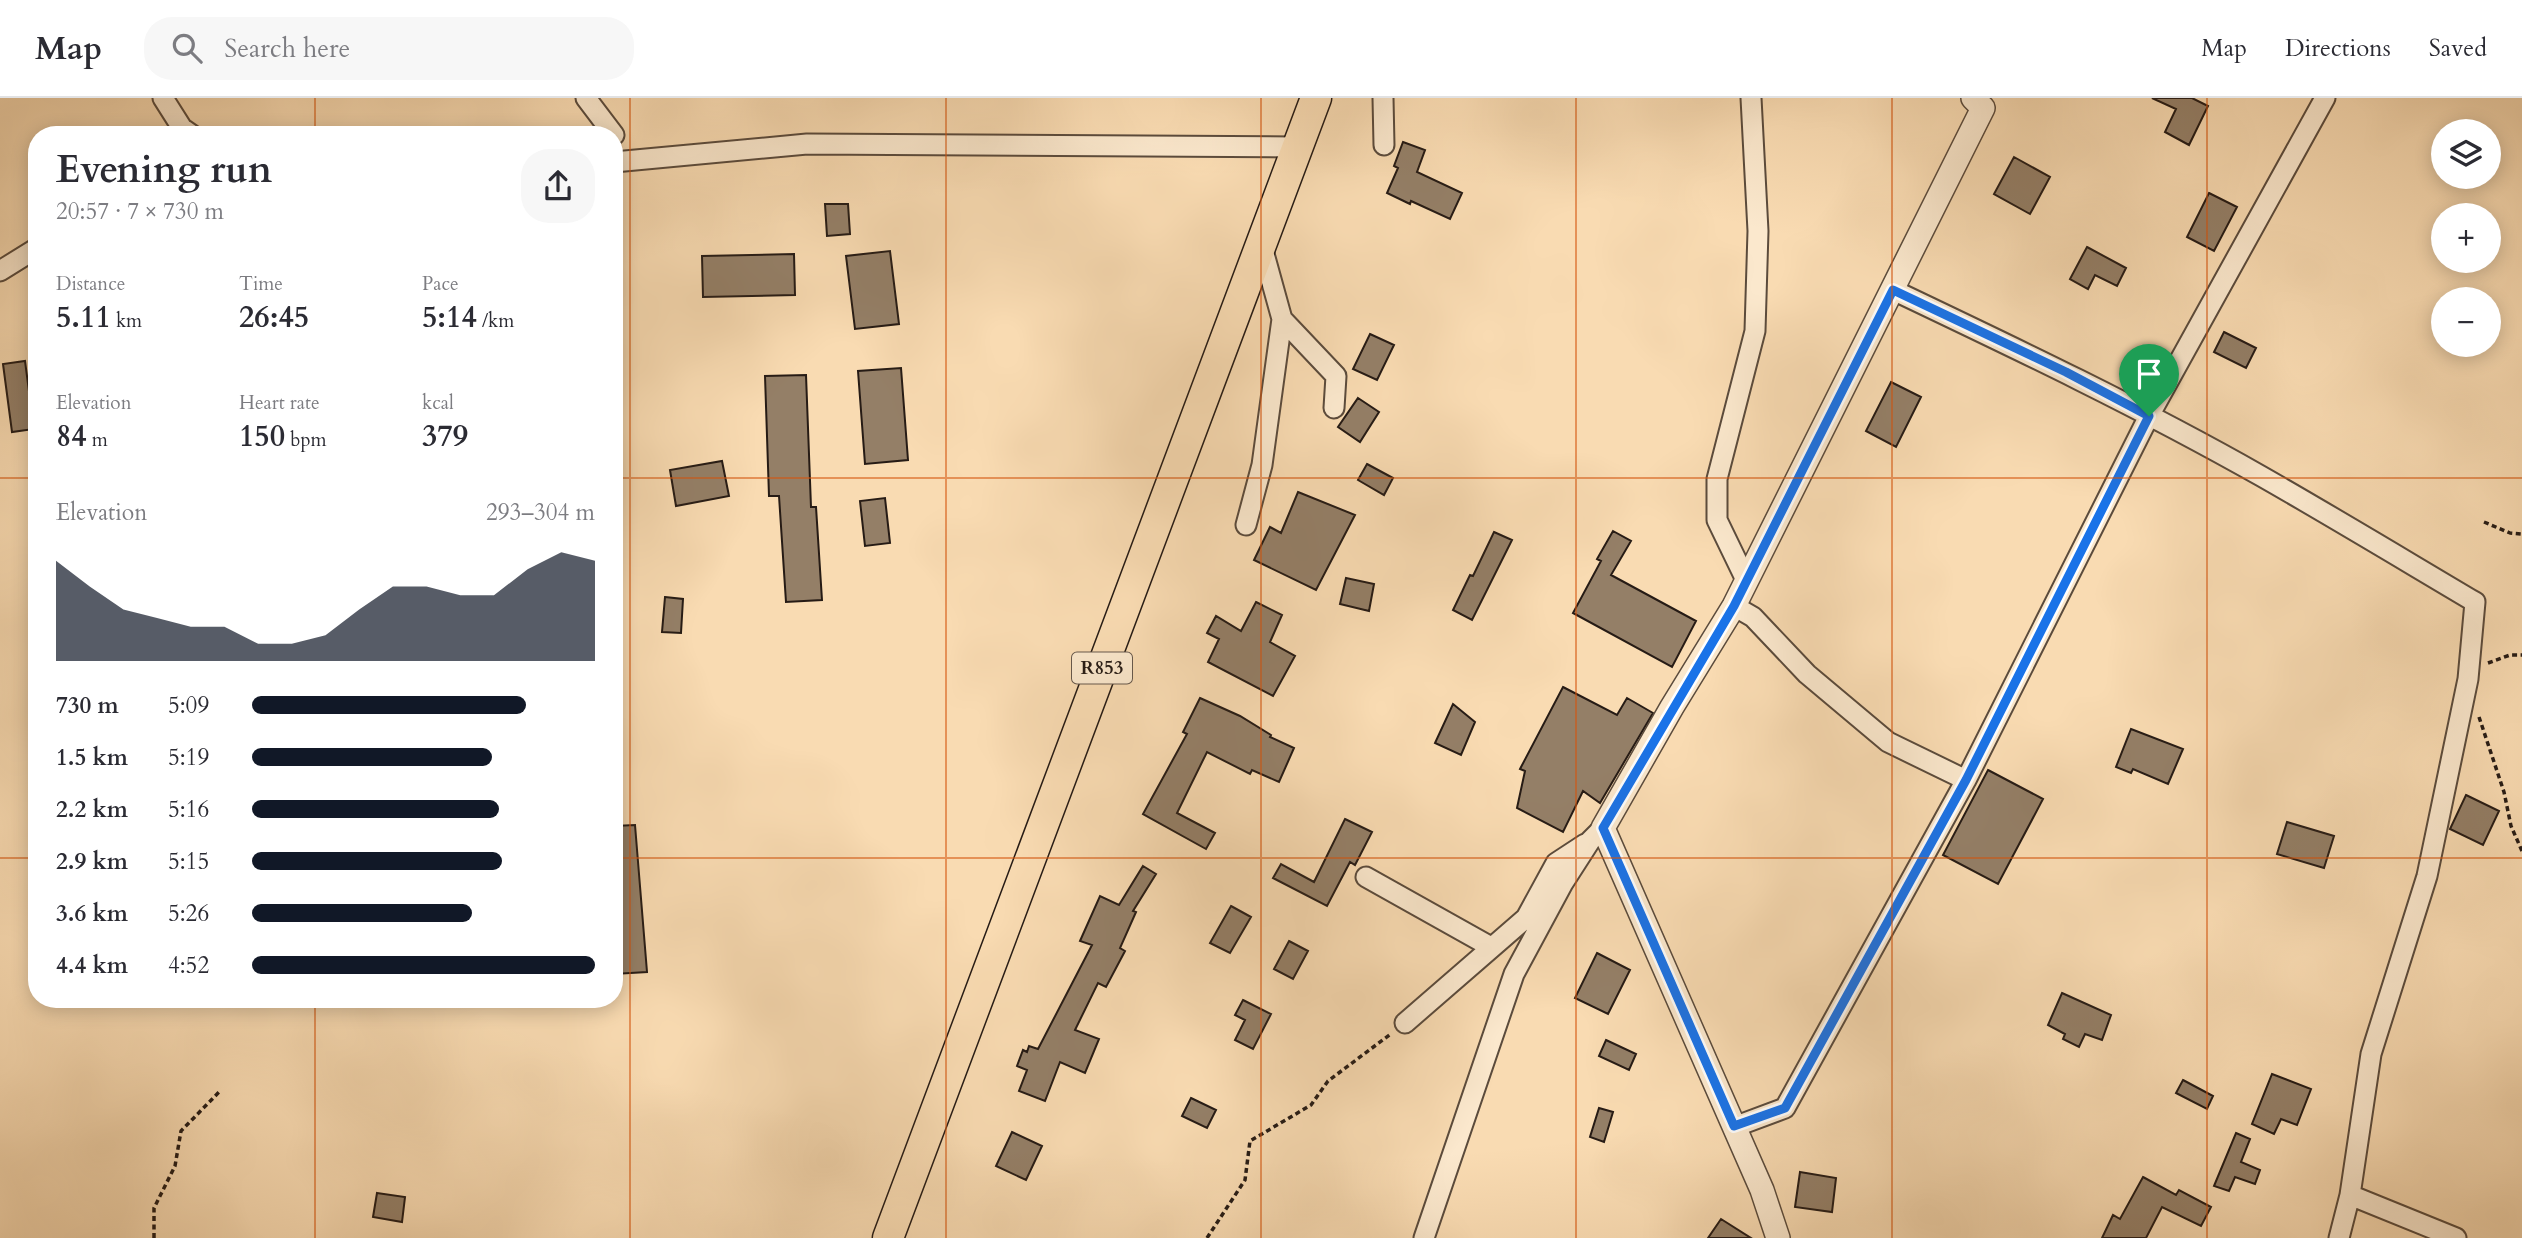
<!DOCTYPE html>
<html lang="en">
<head>
<meta charset="utf-8">
<style>
  body { margin:0; font-family:Cardo,serif; background:#f7f7f7; color:#2b2b33; height:100vh; display:flex; flex-direction:column; font-size:26px; white-space:nowrap }
  * { box-sizing:border-box; margin:0 }
  p { font-size:23px; color:#7c7c81 }
  .icon { flex:none; width:38px; height:38px; fill:none; stroke:currentColor; stroke-width:2; stroke-linecap:round; stroke-linejoin:round }
  .map { position:relative; flex:1; overflow:hidden }
  .details { position:absolute; left:28px; top:28px; width:595px; height:882px; display:flex; flex-direction:column; background:#fff; border-radius:28px; box-shadow:0 4px 18px #0003 }
  .details>* { flex:none }
  .tools { position:absolute; left:2431px; top:21px; display:grid; gap:14px }
  .tools a { display:grid; place-items:center; width:70px; height:70px; border-radius:50%; background:#fff; box-shadow:0 4px 18px #0003; font-size:35px }
  .pin { position:absolute; display:grid; place-items:center; width:60px; height:60px; color:#fff; margin:-72px -30px; border-radius:50% 50% 50% 0; rotate:-45deg; box-shadow:0 0 7px #0007 }
  .pin .icon { rotate:45deg }
  .round { display:grid; place-items:center; flex:none; width:74px; height:74px; border-radius:28px; background:#f7f7f7 }
  .summary { display:flex; align-items:center; justify-content:space-between; height:119px; padding:0 28px }
  h1 { font-size:38px; font-weight:600; line-height:52px }
  .stats { display:grid; grid-template-columns:repeat(3,1fr); gap:10px; height:119px; padding:7px 28px }
  .stats div { display:grid; align-content:center }
  .stats b { font-size:30px; font-weight:600 }
  .stats small { font-size:19px; font-weight:400 }
  .stats p { font-size:19px }
  .chart { height:196px; padding:14px 28px }
  .chart p { display:flex; justify-content:space-between }
  .chart svg { width:100%; height:126px; margin-top:7px; fill:#111827; opacity:.7 }
  ul { padding:0 28px; list-style:none; font-size:23px }
  li { display:grid; grid-template-columns:112px 84px 1fr; align-items:center; height:52px }
  li i { height:18px; border-radius:9px; background:#111827 }
  header { display:flex; align-items:center; gap:42px; box-sizing:border-box; height:98px; padding:0 35px; background:#fff; border-bottom:2px solid #e1e1e2 }
  header strong { font-size:33px }
  nav { display:flex; gap:38px; margin-inline-start:auto; font-size:24px }
  .search { width:490px; height:63px; background:#f7f7f7; display:flex; align-items:center; gap:18px; box-sizing:border-box; padding:0 24px; border-radius:28px; color:#7c7c81; font-size:26px }
  .map>svg:first-child { display:block }
  .building { fill:#947f67; stroke:#261b15; stroke-width:2 }
  .lines { fill:none; stroke-linecap:round; stroke-linejoin:round }
  .minor-casing { stroke:#5b4b3c; stroke-width:23 }
  .tertiary-casing { stroke:#5b4b3c; stroke-width:26 }
  .primary-casing { stroke:#261b15; stroke-width:33 }
  .path { stroke:#261b15; stroke-width:3.5; stroke-dasharray:5 3.5; stroke-linecap:butt }
  .minor { stroke:#fbe8cd; stroke-width:19 }
  .tertiary { stroke:#fbe8cd; stroke-width:23 }
  .primary { stroke:#f9dbb2; stroke-width:30 }
  .route-casing { stroke:#fff; stroke-width:14 }
  .route { stroke:#1a73e8; stroke-width:9 }
  .grid { fill:none; stroke:#d5530d; stroke-width:2; stroke-opacity:0.55 }
  .labels { text-anchor:middle; dominant-baseline:central; stroke-width:5; stroke-linejoin:round; paint-order:stroke }
  .shield { fill:#fbe8cd; stroke:#66584c; stroke-width:2 }
  .shield-label { font-size:19px; font-weight:bold; fill:#261b15 }
</style>
</head>
<body>
<header>
<strong>Map</strong>
<div class="search"><svg class="icon" aria-label="search" viewBox="0 0 24 24"><circle cx="10" cy="10" r="6"/><path d="M15 15l6 6"/></svg>Search here</div>
<nav><a>Map</a><a>Directions</a><a>Saved</a></nav>
</header>
<div class="map">
<svg width="2522" height="1140" viewBox="0 0 2522 1140">
  <rect width="100%" height="100%" fill="#f9dbb2"/>
  <filter id="stains"><feTurbulence type="fractalNoise" baseFrequency=".00286" numOctaves="4"/><feColorMatrix values="0 0 0 0 .2 0 0 0 0 .09 0 0 0 0 .02 0 0 0 .5 -.17"/></filter>
  <radialGradient id="worn" r=".72"><stop offset=".6" stop-color="#630" stop-opacity="0"/><stop offset="1" stop-color="#630" stop-opacity=".3"/></radialGradient>
  <path class="building" d="M 2152,0 L 2192,0 L 2208,8 L 2189,47 L 2165,34 L 2176,11 Z
    M 1403,44 L 1425,52 L 1417,74 L 1462,95 L 1450,121 L 1411,103 L 1410,106 L 1387,95 L 1398,70 L 1394,68 Z
    M 2014,59 L 2050,79 L 2030,116 L 1994,96 Z
    M 2209,95 L 2237,109 L 2214,153 L 2187,139 Z
    M 825,106 L 848,106 L 850,136 L 827,138 Z
    M 2087,149 L 2126,170 L 2117,188 L 2095,177 L 2088,191 L 2070,181 Z
    M 890,153 L 899,226 L 855,231 L 846,158 Z
    M 794,156 L 795,197 L 703,199 L 702,158 Z
    M 2224,234 L 2256,250 L 2246,270 L 2214,254 Z
    M 1370,236 L 1394,247 L 1377,282 L 1353,271 Z
    M 25,263 L 34,331 L 12,334 L 3,266 Z
    M 901,270 L 908,362 L 865,366 L 858,273 Z
    M 806,277 L 811,409 L 816,409 L 822,502 L 786,504 L 779,398 L 769,398 L 765,278 Z
    M 1891,284 L 1921,299 L 1896,349 L 1866,333 Z
    M 1358,300 L 1379,314 L 1360,344 L 1338,329 Z
    M 722,363 L 729,398 L 676,408 L 670,372 Z
    M 1367,366 L 1393,380 L 1384,397 L 1358,382 Z
    M 1298,394 L 1355,417 L 1316,492 L 1254,462 L 1270,429 L 1281,435 Z
    M 885,400 L 890,445 L 865,448 L 860,403 Z
    M 1613,433 L 1631,443 L 1611,477 L 1696,523 L 1672,569 L 1573,515 L 1601,463 L 1597,461 Z
    M 1494,434 L 1512,442 L 1472,522 L 1453,512 L 1470,477 L 1473,478 Z
    M 1346,480 L 1374,486 L 1369,513 L 1340,506 Z
    M 665,499 L 683,501 L 681,535 L 662,534 Z
    M 1256,504 L 1282,517 L 1270,544 L 1295,558 L 1273,598 L 1208,564 L 1219,541 L 1207,535 L 1216,518 L 1241,533 Z
    M 1563,589 L 1617,617 L 1627,600 L 1653,615 L 1600,705 L 1583,693 L 1563,734 L 1517,710 L 1525,673 L 1520,671 Z
    M 1200,600 L 1240,618 L 1271,637 L 1270,639 L 1294,650 L 1279,684 L 1252,672 L 1250,676 L 1207,654 L 1177,715 L 1215,735 L 1206,751 L 1143,716 L 1187,636 L 1183,634 Z
    M 1453,606 L 1475,624 L 1461,657 L 1435,645 Z
    M 2131,631 L 2183,651 L 2168,686 L 2133,671 L 2131,675 L 2116,669 Z
    M 1988,672 L 2043,701 L 1998,786 L 1943,757 Z
    M 2466,697 L 2499,713 L 2483,747 L 2450,731 Z
    M 1345,721 L 1372,734 L 1355,767 L 1350,764 L 1327,808 L 1273,780 L 1281,766 L 1314,784 Z
    M 2287,724 L 2334,738 L 2324,770 L 2277,756 Z
    M 635,727 L 647,874 L 614,876 L 614,728 Z
    M 1143,768 L 1156,776 L 1133,813 L 1136,814 L 1120,850 L 1125,853 L 1106,889 L 1098,885 L 1075,932 L 1099,941 L 1085,975 L 1060,964 L 1045,1003 L 1019,993 L 1027,972 L 1017,968 L 1023,952 L 1027,954 L 1029,948 L 1038,951 L 1092,847 L 1080,843 L 1100,798 L 1119,807 Z
    M 1231,808 L 1251,819 L 1230,855 L 1210,845 Z
    M 1289,843 L 1308,853 L 1293,881 L 1274,871 Z
    M 1597,855 L 1630,872 L 1608,916 L 1575,900 Z
    M 2062,895 L 2111,917 L 2102,942 L 2085,936 L 2079,949 L 2063,941 L 2065,936 L 2048,927 Z
    M 1243,902 L 1271,916 L 1253,951 L 1235,942 L 1245,922 L 1235,917 Z
    M 1606,942 L 1636,956 L 1629,972 L 1599,958 Z
    M 2272,976 L 2311,991 L 2297,1027 L 2281,1021 L 2274,1036 L 2252,1026 Z
    M 2183,982 L 2213,998 L 2207,1011 L 2176,995 Z
    M 1191,1000 L 1216,1012 L 1207,1030 L 1182,1018 Z
    M 1599,1010 L 1613,1014 L 1604,1044 L 1590,1039 Z
    M 1012,1034 L 1042,1048 L 1026,1082 L 996,1068 Z
    M 2236,1035 L 2250,1041 L 2241,1064 L 2260,1072 L 2255,1086 L 2235,1079 L 2229,1093 L 2214,1088 Z
    M 1800,1074 L 1836,1080 L 1832,1114 L 1795,1109 Z
    M 2143,1079 L 2176,1097 L 2179,1092 L 2211,1109 L 2201,1128 L 2162,1109 L 2146,1140 L 2102,1140 L 2113,1117 L 2120,1121 Z
    M 377,1095 L 405,1099 L 402,1124 L 373,1119 Z
    M 1721,1121 L 1751,1140 L 1708,1140 Z"/>
  <g class="lines">
    <defs>
      <path id="minor" d="M 163,0 L 182,30 L 192,37
        M 586,0 L 614,37
        M 1383,0 L 1384,47
        M 614,64 L 807,46 L 1296,49
        M 0,173 L 37,150
        M 1893,192 C 2017,251 2141,310 2261,378 C 2333,419 2404,462 2475,504 L 2468,581 L 2427,778 L 2371,956 L 2350,1097 L 2339,1140
        M 1282,221 L 1336,278 L 1334,310
        M 1246,427 L 1262,367 L 1282,221 L 1261,145
        M 1747,484 L 1717,422 L 1717,381 L 1755,233 L 1758,133 L 1751,0
        M 1734,508 L 1753,519 L 1807,576 L 1888,644 L 1966,682
        M 1366,779 L 1491,849
        M 1405,925 L 1526,820 L 1556,765 L 1585,746
        M 1734,1029 L 1785,1010 L 1966,682 L 2149,318 L 2325,0
        M 2350,1097 L 2456,1140
        M 1424,1140 L 1514,876 L 1563,785 L 1590,743 L 1603,730"/>
      <path id="tertiary" d="M 1778,1140 L 1762,1092 L 1603,730 L 1672,609 L 1734,508 L 1983,10 L 1973,0"/>
      <path id="primary" d="M 888,1140 L 1316,0"/>
    </defs>
    <use href="#minor" class="minor-casing"/>
    <use href="#tertiary" class="tertiary-casing"/>
    <use href="#primary" class="primary-casing"/>
    <path class="path" d="M 2484,424 L 2510,435 L 2522,436
      M 2488,565 L 2510,557 L 2522,557
      M 2479,619 L 2504,694 L 2511,728 L 2522,753
      M 154,1140 L 154,1110 L 175,1068 L 181,1033 L 221,992
      M 1207,1140 L 1245,1082 L 1250,1043 L 1311,1007 L 1328,983 L 1392,935"/>
    <use href="#minor" class="minor"/>
    <use href="#tertiary" class="tertiary"/>
    <use href="#primary" class="primary"/>
  </g>
  <g class="lines">
    <defs>
      <path id="route" d="M 1893,192 L 2066,274 L 2149,318 L 1966,682 L 1785,1010 L 1734,1028 L 1603,730 L 1734,508 Z"/>
    </defs>
    <use href="#route" class="route-casing"/>
    <use href="#route" class="route"/>
  </g>
  <path class="grid" d="M 315,0 L 315,37M 630,0 L 630,1140M 946,0 L 946,1140M 1261,0 L 1261,1140M 1576,0 L 1576,1140M 1892,0 L 1892,1140M 2207,0 L 2207,1140M 0,380 L 37,380M 614,380 L 2522,380M 0,760 L 37,760M 614,760 L 2522,760M 315,901 L 315,1140"/>
  <g class="labels">
    <rect class="shield" x="1072" y="554.5" width="60" height="31" rx="5"/>
    <g class="shield-label">
      <text x="1102" y="570">R853</text>
    </g>
  </g>
  <rect width="100%" height="100%" filter="url(#stains)"/>
  <rect width="100%" height="100%" fill="url(#worn)"/>
</svg>
<div class="tools">
<a><svg class="icon" aria-label="layers" viewBox="0 0 24 24"><path d="M12 4l9 5-9 5-9-5zM3 14l9 5 9-5"/></svg></a>
<a>+</a>
<a>−</a>
</div>
<div class="pin" style="left:2149px;top:318px;background:#1e9e55"><svg class="icon" aria-label="arrive" viewBox="0 0 24 24"><path d="M6 21V4h12l-3 4 3 4H6"/></svg></div>
<section class="details">
<div class="summary"><div><h1>Evening run</h1><p>20:57 · 7 × 730 m</p></div><a class="round"><svg class="icon" aria-label="share" viewBox="0 0 24 24"><path d="M12 15V3M7 8l5-5 5 5M5 13v7h14v-7"/></svg></a></div>
<div class="stats">
<div><p>Distance</p><b>5.11<small> km</small></b></div>
<div><p>Time</p><b>26:45</b></div>
<div><p>Pace</p><b>5:14<small> /km</small></b></div>
</div>
<div class="stats">
<div><p>Elevation</p><b>84<small> m</small></b></div>
<div><p>Heart rate</p><b>150<small> bpm</small></b></div>
<div><p>kcal</p><b>379</b></div>
</div>
<div class="chart"><p><span>Elevation</span>293–304 m</p>
<svg viewBox="0 0 160 44" preserveAspectRatio="none"><path d="M0 44V9L10 18L20 26L30 29L40 32L50 32L60 38L70 38L80 35L90 26L100 18L110 18L120 21L130 21L140 12L150 6L160 9V44z"/></svg>
</div>
<ul>
<li><b>730 m</b>5:09<i style="width:80%"></i></li>
<li><b>1.5 km</b>5:19<i style="width:70%"></i></li>
<li><b>2.2 km</b>5:16<i style="width:72%"></i></li>
<li><b>2.9 km</b>5:15<i style="width:73%"></i></li>
<li><b>3.6 km</b>5:26<i style="width:64%"></i></li>
<li><b>4.4 km</b>4:52<i style="width:100%"></i></li>
</ul>
</section>
</div>
</body>
</html>
